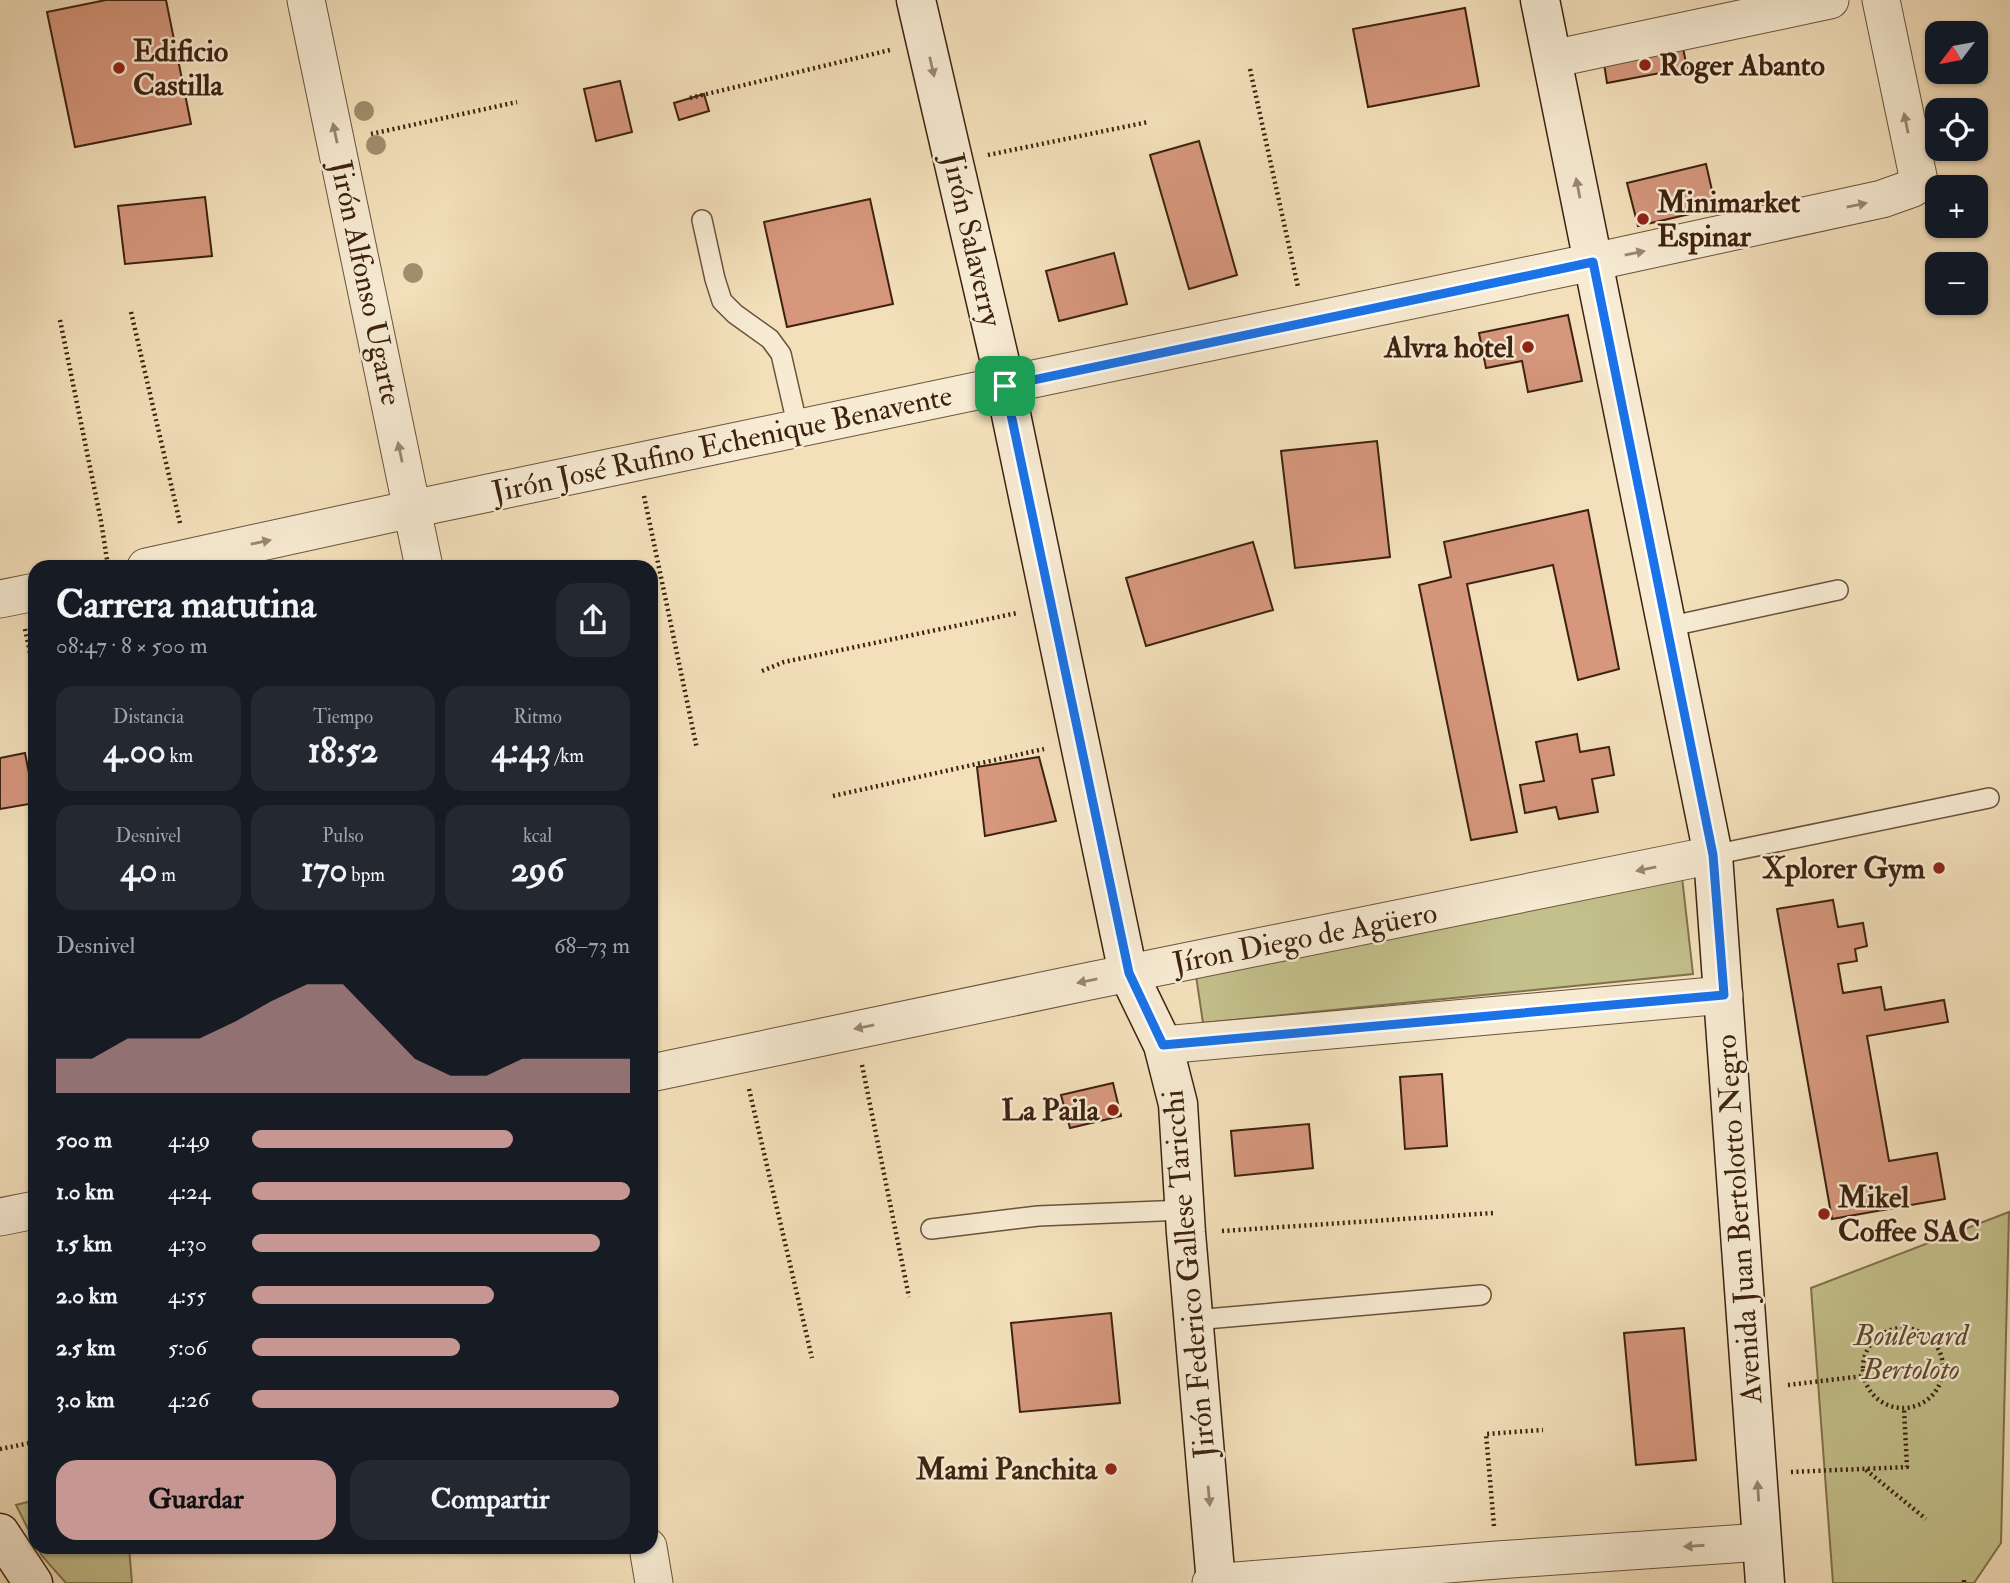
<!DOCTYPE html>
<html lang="es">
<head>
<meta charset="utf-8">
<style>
  body { margin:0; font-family:"IM FELL Double Pica",serif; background:#242831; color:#f1f3f6; height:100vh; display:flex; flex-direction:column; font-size:26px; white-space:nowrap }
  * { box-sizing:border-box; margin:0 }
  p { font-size:23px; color:#9ea1a6 }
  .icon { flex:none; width:38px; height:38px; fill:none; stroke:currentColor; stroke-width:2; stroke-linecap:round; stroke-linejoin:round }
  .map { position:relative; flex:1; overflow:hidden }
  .details { position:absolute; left:28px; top:560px; width:630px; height:994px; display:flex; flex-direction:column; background:#171b24; border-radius:21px; box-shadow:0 2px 5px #0004 }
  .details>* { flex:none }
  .needle { width:46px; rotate:238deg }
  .tools { position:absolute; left:1925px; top:21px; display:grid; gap:14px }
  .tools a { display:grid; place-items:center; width:63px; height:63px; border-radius:14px; background:#171b24; box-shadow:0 2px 5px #0004; font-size:35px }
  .pin { position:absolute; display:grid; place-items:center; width:60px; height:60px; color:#fff; margin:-30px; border-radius:14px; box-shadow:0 4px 10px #0006 }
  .round { display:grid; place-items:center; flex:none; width:74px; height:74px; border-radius:21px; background:#242831 }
  .overview { display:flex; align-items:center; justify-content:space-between; height:119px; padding:0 28px }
  h1 { font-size:38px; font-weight:700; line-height:52px }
  .figures { display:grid; grid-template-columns:repeat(3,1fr); gap:10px; height:119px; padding:7px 28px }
  .figures div { display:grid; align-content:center; border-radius:18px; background:#242831; text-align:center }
  .figures b { font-size:35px; font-weight:700 }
  .figures small { font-size:19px; font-weight:400 }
  .figures p { font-size:19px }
  .chart { height:196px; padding:14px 28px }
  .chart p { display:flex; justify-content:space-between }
  .chart svg { width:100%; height:126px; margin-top:7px; fill:#c59692; opacity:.7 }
  .button { display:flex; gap:14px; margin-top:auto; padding:14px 28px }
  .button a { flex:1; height:80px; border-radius:21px; background:#c59692; color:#111; font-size:28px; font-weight:700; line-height:80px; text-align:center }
  .button a+a { background:#242831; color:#f1f3f6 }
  ul { padding:0 28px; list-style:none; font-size:23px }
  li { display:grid; grid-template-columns:112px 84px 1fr; align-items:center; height:52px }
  li i { height:18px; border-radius:9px; background:#c59692 }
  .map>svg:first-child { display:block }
  .green { fill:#c3c08b; stroke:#80714e; stroke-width:2 }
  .building { fill:#d6977d; stroke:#3d2210; stroke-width:2 }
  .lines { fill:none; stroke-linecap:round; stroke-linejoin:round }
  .lane-casing { stroke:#6a523b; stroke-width:22 }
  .street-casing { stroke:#6a523b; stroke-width:39 }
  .secondary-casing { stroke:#3d2210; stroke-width:41 }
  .path { stroke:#3d2210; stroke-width:4.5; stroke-dasharray:2 3.5; stroke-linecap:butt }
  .lane { stroke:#f7ebd3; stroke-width:19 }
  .street { stroke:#f7ebd3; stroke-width:37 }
  .secondary { stroke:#f7ebd3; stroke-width:38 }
  .tree { fill:#a18e6e }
  .oneway { fill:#9a8672 }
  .route-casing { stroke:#fff; stroke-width:14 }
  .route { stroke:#1a73e8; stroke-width:9 }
  .poi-dot { fill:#8f2418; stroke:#f7ebd3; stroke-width:2.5 }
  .labels { text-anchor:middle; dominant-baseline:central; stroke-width:5; stroke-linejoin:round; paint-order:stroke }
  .poi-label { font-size:30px; font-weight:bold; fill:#3d2210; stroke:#f7ebd3; text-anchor:start }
  .street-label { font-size:30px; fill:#3d2210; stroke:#f7ebd3 }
  .park-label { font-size:30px; font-style:italic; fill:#5e4a2f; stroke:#f7ebd3 }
</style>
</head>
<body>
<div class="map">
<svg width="2010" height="1583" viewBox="0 0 2010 1583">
  <rect width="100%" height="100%" fill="#f3e0bb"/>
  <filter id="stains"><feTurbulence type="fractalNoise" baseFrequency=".00286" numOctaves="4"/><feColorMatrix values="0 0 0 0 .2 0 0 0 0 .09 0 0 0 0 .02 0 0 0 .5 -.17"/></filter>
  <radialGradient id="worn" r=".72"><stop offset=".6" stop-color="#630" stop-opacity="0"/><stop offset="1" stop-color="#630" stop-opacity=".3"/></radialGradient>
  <path class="green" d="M 1682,877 L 1693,974 L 1203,1023 L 1195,969 Z
    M 2009,1212 L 2001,1543 L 1974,1583 L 1833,1583 L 1811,1288 Z
    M 35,1500 L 35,1543 L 16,1505 Z
    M 37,1547 L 129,1547 L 132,1583 L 66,1583 L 42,1556 Z"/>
  <path class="building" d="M 106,0 L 166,0 L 191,124 L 75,147 L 47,12 Z
    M 1465,8 L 1479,86 L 1368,107 L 1353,29 Z
    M 1683,48 L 1687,68 L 1607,83 L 1604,63 Z
    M 620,81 L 632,132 L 596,141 L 584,89 Z
    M 704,94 L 709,111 L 679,120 L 674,103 Z
    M 1199,141 L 1237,275 L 1189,289 L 1150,155 Z
    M 1706,164 L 1716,208 L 1638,226 L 1627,183 Z
    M 205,197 L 212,256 L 125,264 L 118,206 Z
    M 870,199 L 893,304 L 787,327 L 764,222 Z
    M 1114,253 L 1127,304 L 1059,321 L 1046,271 Z
    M 1568,315 L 1582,381 L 1528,392 L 1522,361 L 1486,368 L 1479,333 Z
    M 1377,441 L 1390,557 L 1295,568 L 1281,451 Z
    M 1588,510 L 1619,669 L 1578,680 L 1553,565 L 1467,584 L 1517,832 L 1471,840 L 1419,585 L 1451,577 L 1444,542 Z
    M 1253,542 L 1273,610 L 1146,646 L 1126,578 Z
    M 1577,734 L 1580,752 L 1609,747 L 1614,775 L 1592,779 L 1598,812 L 1559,819 L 1556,807 L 1525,813 L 1520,785 L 1544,781 L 1536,742 Z
    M 25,753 L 35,803 L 0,809 L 0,758 Z
    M 1039,757 L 1056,821 L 985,836 L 977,767 Z
    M 1833,900 L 1838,927 L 1863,923 L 1867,946 L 1855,949 L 1857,961 L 1838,964 L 1843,993 L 1881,987 L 1885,1010 L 1944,1000 L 1948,1022 L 1867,1036 L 1889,1161 L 1937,1153 L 1945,1199 L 1832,1219 L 1777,909 Z
    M 1442,1074 L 1447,1146 L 1405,1149 L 1400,1077 Z
    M 1113,1083 L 1121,1116 L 1070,1128 L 1061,1095 Z
    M 1309,1124 L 1313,1168 L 1235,1176 L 1231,1131 Z
    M 1111,1313 L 1120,1403 L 1020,1412 L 1011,1323 Z
    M 1684,1328 L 1696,1460 L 1636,1465 L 1624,1333 Z"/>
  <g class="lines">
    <defs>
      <path id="lane" d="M 702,220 L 715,279 L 722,301 L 735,314 L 770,339 L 781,354 L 798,428
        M 1667,627 L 1838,590
        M 1713,855 L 1989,798
        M 931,1229 L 1038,1216 L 1184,1210
        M 1194,1320 L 1481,1295"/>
      <path id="street" d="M 306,0 L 424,567
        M 1552,59 L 1830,0
        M 146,567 L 412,509 L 1593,262 L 1882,199 L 1913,188 L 1919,181 L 1881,0
        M 0,599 L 35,592
        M 1163,1045 L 1724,995
        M 651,1073 L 1085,982 L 1713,855
        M 0,1217 L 35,1210
        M 648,1547 L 654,1583
        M 1211,1583 L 1497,1560 L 1762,1542"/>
      <path id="secondary" d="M 916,0 L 1000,362 L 1128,973 L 1163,1045 L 1178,1104 L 1186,1233 L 1216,1583
        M 1540,0 L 1713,855 L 1765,1583
        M 0,1533 L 33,1583"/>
    </defs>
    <use href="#lane" class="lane-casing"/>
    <use href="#street" class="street-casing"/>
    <use href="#secondary" class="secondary-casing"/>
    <path class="path" d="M 1250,69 L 1298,287
      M 690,98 L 890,50
      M 371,134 L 517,102
      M 988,155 L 1148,122
      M 131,312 L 180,523
      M 60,320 L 101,521 L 108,566
      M 644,496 L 697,749
      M 25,629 L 35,676
      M 762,671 L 784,662 L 1017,613
      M 833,796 L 1044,749
      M 862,1065 L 909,1297
      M 749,1089 L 812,1358
      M 1222,1231 L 1493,1213
      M1863 1368a40 40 0 1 1 80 0a40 40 0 1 1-80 0Z
      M 1788,1385 L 1863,1376
      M 0,1449 L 35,1442
      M 1866,1470 L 1926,1519
      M 1791,1472 L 1907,1467 L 1904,1409
      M 1494,1526 L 1486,1434 L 1543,1430
      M 1964,1580 L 1964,1583"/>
    <use href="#lane" class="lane"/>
    <use href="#street" class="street"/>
    <use href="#secondary" class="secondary"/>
  </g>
  <g class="tree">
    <circle cx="364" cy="111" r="10"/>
    <circle cx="376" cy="145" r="10"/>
    <circle cx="413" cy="273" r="10"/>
  </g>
  <defs><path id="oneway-solid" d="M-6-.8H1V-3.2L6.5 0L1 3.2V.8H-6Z" transform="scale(1.75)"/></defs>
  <g class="oneway">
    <use href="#oneway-solid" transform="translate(932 67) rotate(77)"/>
    <use href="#oneway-solid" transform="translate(1906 123) rotate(-102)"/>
    <use href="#oneway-solid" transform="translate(335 133) rotate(-102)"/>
    <use href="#oneway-solid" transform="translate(1578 188) rotate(-101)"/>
    <use href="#oneway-solid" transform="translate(1857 205) rotate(-12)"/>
    <use href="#oneway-solid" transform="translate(1635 253) rotate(-12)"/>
    <use href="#oneway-solid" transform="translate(400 452) rotate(-102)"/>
    <use href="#oneway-solid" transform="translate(261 542) rotate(-12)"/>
    <use href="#oneway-solid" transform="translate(1646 869) rotate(168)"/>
    <use href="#oneway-solid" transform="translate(1087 981) rotate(169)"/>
    <use href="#oneway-solid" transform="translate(864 1027) rotate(168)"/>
    <use href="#oneway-solid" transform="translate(1758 1491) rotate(-94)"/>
    <use href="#oneway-solid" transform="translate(1209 1496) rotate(85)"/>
    <use href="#oneway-solid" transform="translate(1694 1546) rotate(176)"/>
  </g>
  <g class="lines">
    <defs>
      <path id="route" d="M 1593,262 L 1713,855 L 1724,995 L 1163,1045 L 1129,973 L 1005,386 Z"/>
    </defs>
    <use href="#route" class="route-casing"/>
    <use href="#route" class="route"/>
  </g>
  <g class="poi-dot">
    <circle cx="1645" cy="65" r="7"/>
    <circle cx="119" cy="68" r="7"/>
    <circle cx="1643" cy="219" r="7"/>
    <circle cx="1528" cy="347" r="7"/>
    <circle cx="1939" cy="868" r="7"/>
    <circle cx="1113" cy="1110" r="7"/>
    <circle cx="1824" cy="1214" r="7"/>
    <circle cx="1111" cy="1469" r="7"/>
  </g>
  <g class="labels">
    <g class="poi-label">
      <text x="133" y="51">Edificio<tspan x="133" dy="34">Castilla</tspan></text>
      <text x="1659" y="65">Roger Abanto</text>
      <text x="1657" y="202">Minimarket<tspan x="1657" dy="34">Espinar</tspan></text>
      <text x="1514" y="347" text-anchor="end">Alvra hotel</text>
      <text x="1925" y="868" text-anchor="end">Xplorer Gym</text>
      <text x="1099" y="1110" text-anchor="end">La Paila</text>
      <text x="1838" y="1197">Mikel<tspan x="1838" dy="34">Coffee SAC</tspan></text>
      <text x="1097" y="1469" text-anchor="end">Mami Panchita</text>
    </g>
    <g class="street-label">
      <text transform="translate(972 240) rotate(77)">Jirón Salaverry</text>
      <text transform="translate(366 283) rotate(78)">Jirón Alfonso Ugarte</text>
      <text transform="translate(722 444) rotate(-12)">Jirón José Rufino Echenique Benavente</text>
      <text transform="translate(1305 938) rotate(-11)">Jíron Diego de Agüero</text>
      <text transform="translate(1739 1219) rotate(-94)">Avenida Juan Bertolotto Negro</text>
      <text transform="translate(1189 1274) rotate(-95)">Jirón Federico Gallese Taricchi</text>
    </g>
    <g class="park-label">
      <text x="1911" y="1335">Boulevard<tspan x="1911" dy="34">Bertoloto</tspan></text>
    </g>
  </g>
  <rect width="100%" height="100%" filter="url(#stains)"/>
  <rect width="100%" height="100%" fill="url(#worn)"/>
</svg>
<div class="tools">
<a><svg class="needle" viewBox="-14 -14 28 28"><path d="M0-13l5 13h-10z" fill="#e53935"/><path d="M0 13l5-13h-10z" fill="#9ea1a6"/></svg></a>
<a><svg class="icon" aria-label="locate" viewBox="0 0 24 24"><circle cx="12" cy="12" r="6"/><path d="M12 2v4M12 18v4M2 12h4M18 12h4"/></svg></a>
<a>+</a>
<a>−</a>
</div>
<div class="pin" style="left:1005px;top:386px;background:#1e9e55"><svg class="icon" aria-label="arrive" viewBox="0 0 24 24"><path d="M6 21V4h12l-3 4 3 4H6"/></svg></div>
<section class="details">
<div class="overview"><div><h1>Carrera matutina</h1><p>08:47 · 8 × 500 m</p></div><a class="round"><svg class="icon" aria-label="share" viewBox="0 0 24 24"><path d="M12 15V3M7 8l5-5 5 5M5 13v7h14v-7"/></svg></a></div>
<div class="figures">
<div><p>Distancia</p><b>4.00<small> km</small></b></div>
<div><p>Tiempo</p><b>18:52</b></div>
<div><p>Ritmo</p><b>4:43<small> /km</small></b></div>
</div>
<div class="figures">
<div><p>Desnivel</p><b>40<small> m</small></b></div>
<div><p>Pulso</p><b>170<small> bpm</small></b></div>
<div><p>kcal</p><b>296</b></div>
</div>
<div class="chart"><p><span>Desnivel</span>68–73 m</p>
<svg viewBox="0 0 160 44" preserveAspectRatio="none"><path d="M0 44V32L10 32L20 25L30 25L40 25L50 19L60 12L70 6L80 6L90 19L100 32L110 38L120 38L130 32L140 32L150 32L160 32V44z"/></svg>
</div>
<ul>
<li><b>500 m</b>4:49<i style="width:69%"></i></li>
<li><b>1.0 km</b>4:24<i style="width:100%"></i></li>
<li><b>1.5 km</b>4:30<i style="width:92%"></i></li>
<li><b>2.0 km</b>4:55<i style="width:64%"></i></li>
<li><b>2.5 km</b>5:06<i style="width:55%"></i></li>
<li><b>3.0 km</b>4:26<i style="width:97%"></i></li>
</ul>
<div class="button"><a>Guardar</a><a>Compartir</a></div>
</section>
</div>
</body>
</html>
